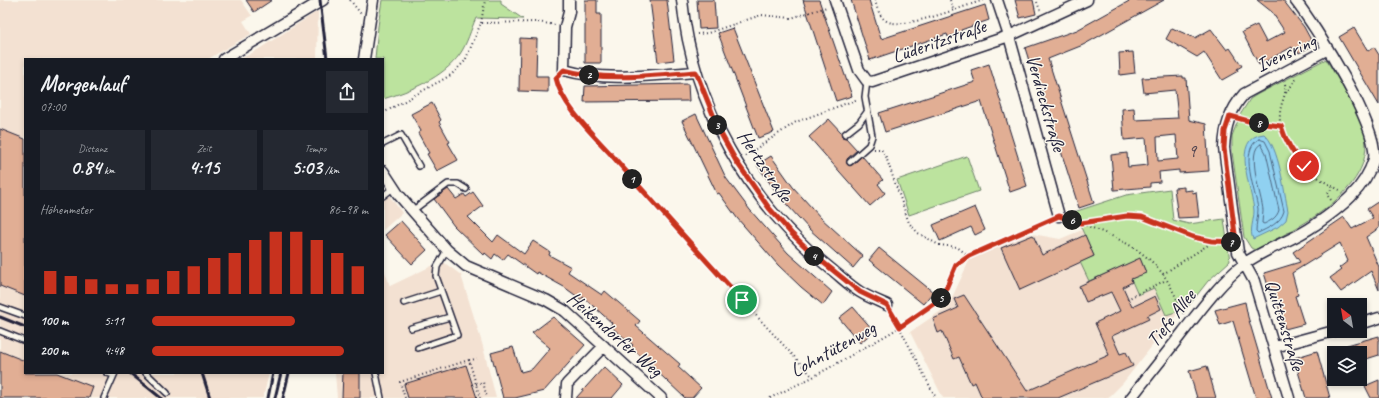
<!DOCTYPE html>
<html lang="de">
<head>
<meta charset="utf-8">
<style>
  body { margin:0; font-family:Caveat,sans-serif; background:#242831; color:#f1f3f6; height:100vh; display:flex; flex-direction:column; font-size:15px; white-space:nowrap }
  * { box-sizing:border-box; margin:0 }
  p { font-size:13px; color:#9ea1a6 }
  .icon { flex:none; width:22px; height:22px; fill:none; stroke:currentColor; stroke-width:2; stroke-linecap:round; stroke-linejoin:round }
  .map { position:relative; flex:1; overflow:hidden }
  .panel { position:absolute; left:24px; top:58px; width:360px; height:316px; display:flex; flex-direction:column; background:#171b24; border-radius:0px; box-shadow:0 2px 6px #0003 }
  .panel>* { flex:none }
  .needle { width:26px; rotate:329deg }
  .tools { position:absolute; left:1327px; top:298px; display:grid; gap:8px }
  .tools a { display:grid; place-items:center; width:40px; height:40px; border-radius:0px; background:#171b24; box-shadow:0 2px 6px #0003; font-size:20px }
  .pin { position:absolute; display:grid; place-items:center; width:34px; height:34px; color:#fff; margin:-17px; border:2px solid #fff; border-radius:50%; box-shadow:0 1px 4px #0007 }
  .km { position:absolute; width:20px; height:20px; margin:-10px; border-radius:50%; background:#222; color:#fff; font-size:11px; line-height:20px; text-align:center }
  .round { display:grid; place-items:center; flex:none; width:42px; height:42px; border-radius:0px; background:#242831 }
  .overview { display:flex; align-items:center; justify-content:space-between; height:68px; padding:0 16px }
  h1 { font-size:22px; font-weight:800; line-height:30px }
  .stats { display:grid; grid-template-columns:repeat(3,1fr); gap:6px; height:68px; padding:4px 16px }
  .stats div { display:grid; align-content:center; border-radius:0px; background:#242831; text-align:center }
  .stats b { font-size:20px; font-weight:800 }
  .stats small { font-size:11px; font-weight:400 }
  .stats p { font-size:11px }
  .chart { height:112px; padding:8px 16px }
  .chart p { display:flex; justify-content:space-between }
  .chart svg { width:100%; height:72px; margin-top:4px; stroke:#c8321e; stroke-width:6 }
  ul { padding:0 16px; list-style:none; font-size:13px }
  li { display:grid; grid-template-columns:64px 48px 1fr; align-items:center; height:30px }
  li i { height:10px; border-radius:5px; background:#c8321e }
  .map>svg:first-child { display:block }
  .built { fill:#f3e1d2 }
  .green { fill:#bce39e; stroke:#6f826c }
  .water { fill:#90d1f1; stroke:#648ba8 }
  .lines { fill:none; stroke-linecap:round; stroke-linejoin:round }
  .shore { stroke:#4e6884; stroke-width:1 }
  .building { fill:#e1ae94; stroke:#22223b; fill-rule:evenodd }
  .lane-casing { stroke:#22223b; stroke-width:8 }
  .street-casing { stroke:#22223b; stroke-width:13 }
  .path { stroke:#22223b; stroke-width:2; stroke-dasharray:1 3; stroke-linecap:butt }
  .lane { stroke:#fbf7ec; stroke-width:5 }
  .street { stroke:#fbf7ec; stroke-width:10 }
  .rail { stroke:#22223b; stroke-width:3 }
  .route-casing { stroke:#fff; stroke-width:8 }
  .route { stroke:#c8321e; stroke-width:5 }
  .labels { text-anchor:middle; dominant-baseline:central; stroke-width:3; stroke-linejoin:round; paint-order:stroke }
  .number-label { font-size:18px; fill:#524551 }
  .street-label { font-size:20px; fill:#22223b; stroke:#fbf7ec }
</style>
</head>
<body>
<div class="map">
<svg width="1379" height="398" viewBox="0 0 1379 398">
  <rect width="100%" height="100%" fill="#fbf7ec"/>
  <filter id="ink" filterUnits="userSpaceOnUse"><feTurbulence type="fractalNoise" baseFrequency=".025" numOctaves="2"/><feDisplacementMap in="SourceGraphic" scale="8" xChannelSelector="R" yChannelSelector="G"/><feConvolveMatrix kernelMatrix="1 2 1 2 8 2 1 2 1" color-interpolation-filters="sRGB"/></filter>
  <g filter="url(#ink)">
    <path class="built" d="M 0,0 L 241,0 L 252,16 L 243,21 L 251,34 L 208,59 L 25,59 L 25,373 L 269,373 L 263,398 L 0,398 Z
      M 318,11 L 317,59 L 241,59 L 259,49 Z
      M 383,187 L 402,213 L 383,230 Z
      M 1082,230 L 1094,256 L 1140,258 L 1146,273 L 1139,295 L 1154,288 L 1181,309 L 1123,383 L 1108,398 L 943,398 L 910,332 L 948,306 L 970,259 L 1027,233 L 1060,239 Z
      M 442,261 L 461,275 L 482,343 L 496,398 L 337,398 L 335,373 L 383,373 L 383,266 L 390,286 Z"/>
    <path class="green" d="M 382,0 L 501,0 L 501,4 L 523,19 L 476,18 C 471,29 467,44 460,54 C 443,78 410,91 383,99 L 383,59 L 375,59 L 378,26 Z
      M 1326,59 C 1337,78 1361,115 1365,135 C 1375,192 1297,228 1255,250 L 1251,248 L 1244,237 L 1232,152 L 1232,136 L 1240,115 L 1250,99 L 1258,94 Z
      M 967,156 L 979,191 L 909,215 L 897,180 Z
      M 1170,189 L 1173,220 L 1189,224 L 1224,219 L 1230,261 L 1208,281 L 1186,309 L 1166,315 L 1154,288 L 1138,295 L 1131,279 L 1146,272 L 1140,259 L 1089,281 L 1080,262 L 1094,256 L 1074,212 L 1126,195 Z"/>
    <path class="water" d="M 1264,134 C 1279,146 1284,191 1288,211 L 1286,220 L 1278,227 L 1253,239 C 1249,231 1254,220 1254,211 C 1253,192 1229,137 1264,134 Z"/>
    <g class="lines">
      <path class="shore" d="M 1259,139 L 1265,141 L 1270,151 L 1284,211 C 1281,223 1268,228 1258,233 L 1256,231 C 1256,224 1258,216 1258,209 C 1256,192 1238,150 1259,139 Z
        M 1261,144 L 1266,153 L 1279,210 C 1277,218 1270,221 1264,224 L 1262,223 C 1262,219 1263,214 1263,210 C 1262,197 1245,150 1261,144 Z"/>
    </g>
    <path class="building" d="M 246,0 L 272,0 L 254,12 Z
      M 585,0 L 597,0 L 597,14 L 601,14 L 601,63 L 585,63 Z
      M 650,0 L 667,0 L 674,60 L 658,62 Z
      M 697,0 L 714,0 L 716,28 L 699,29 Z
      M 803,0 L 819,0 L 852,96 L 836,101 Z
      M 851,0 L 869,0 L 881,39 L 985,5 L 989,20 L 961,30 L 961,33 L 948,37 L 947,34 L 870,60 Z
      M 1015,0 L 1033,0 L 1036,14 L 1020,18 Z
      M 1131,0 L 1164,0 L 1083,45 L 1048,59 L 1094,203 L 1079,208 L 1033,63 L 1030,64 L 1025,48 L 1077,30 Z
      M 1257,0 L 1283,0 L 1304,27 L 1311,40 L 1308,42 L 1310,47 L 1299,53 L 1296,48 L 1293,50 L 1292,47 L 1259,65 L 1242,32 L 1257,25 L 1266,42 L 1285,32 L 1272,12 Z
      M 733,28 L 774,132 L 758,138 L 718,33 Z
      M 1172,28 L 1195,38 L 1211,29 L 1227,50 L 1230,48 L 1242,66 L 1237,69 L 1238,71 L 1222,80 L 1204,52 L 1197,57 L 1166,39 Z
      M 1354,28 L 1368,51 L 1374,47 L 1379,55 L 1379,105 L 1339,37 Z
      M 520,38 L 537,39 L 536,76 L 548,76 L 548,92 L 519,91 Z
      M 1133,52 L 1135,73 L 1120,75 L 1119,53 Z
      M 989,64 L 1027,186 L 1010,192 L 981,101 L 885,132 L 879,113 L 975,82 L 971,70 Z
      M 1183,76 L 1183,78 L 1186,78 L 1189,120 L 1206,124 L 1209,171 L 1179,173 L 1179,170 L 1159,172 L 1160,182 L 1150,183 L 1150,187 L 1114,190 L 1111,155 L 1127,153 L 1128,167 L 1148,165 L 1146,138 L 1124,140 L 1122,109 L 1134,108 L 1135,120 L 1178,118 L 1175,90 L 1144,93 L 1142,78 ZM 1176,135 L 1178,159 L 1158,161 L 1157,137 Z
      M 688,84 L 689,101 L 584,102 L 585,86 Z
      M 432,103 L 441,120 L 439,122 L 450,142 L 448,143 L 458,160 L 437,171 L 427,154 L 429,153 L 418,133 L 421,131 L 411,114 Z
      M 696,114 L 726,178 L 750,210 L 788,253 L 832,292 L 823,305 L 801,287 L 778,265 L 737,218 L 719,193 L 717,194 L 682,121 Z
      M 829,119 L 841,132 L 842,137 L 846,138 L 857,150 L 847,159 L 847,164 L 852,165 L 862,156 L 883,180 L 878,184 L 885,193 L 870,206 L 809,137 Z
      M 0,129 L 25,139 L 25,296 L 0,286 Z
      M 771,156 L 793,187 L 821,218 L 863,256 L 853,268 L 809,229 L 779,196 L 757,165 Z
      M 1184,187 L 1184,191 L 1192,190 L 1193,193 L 1196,192 L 1199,217 L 1178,218 L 1174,188 Z
      M 448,189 L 456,199 L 464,194 L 466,197 L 473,192 L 483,206 L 468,217 L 493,242 L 498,235 L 524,254 L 533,241 L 550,252 L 549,255 L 571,267 L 568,272 L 602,295 L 605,291 L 640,321 L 636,326 L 680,364 L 678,367 L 701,388 L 692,398 L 685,398 L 631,347 L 633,345 L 610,326 L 612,323 L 583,297 L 582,300 L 564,287 L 537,272 L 536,274 L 508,254 L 503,260 L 495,254 L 492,259 L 485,253 L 484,255 L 454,226 L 434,199 Z
      M 1379,201 L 1379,228 L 1366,237 L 1379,267 L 1379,290 L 1371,271 L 1341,292 L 1330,278 L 1341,270 L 1339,268 L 1348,261 L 1340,243 L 1292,273 L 1298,295 L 1295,296 L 1304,324 L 1285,329 L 1277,301 L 1273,302 L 1264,273 L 1300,262 L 1293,252 L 1344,217 L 1352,229 L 1373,218 L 1367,209 Z
      M 975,207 L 985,230 L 975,235 L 971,227 L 940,241 L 933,225 Z
      M 401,221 L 427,250 L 412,264 L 385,235 Z
      M 1033,235 L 1042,255 L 1085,235 L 1094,256 L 1020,290 L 1001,248 Z
      M 879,248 L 933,292 L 923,304 L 869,260 Z
      M 1140,258 L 1146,273 L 1131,279 L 1132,282 L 1123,287 L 1132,307 L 1155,296 L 1161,309 L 1147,316 L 1149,319 L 1112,336 L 1120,354 L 1126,352 L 1133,366 L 1058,398 L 982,398 L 975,382 L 971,384 L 959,357 L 954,359 L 942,331 L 938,333 L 933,319 L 958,308 L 954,299 L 964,295 L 1027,391 L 1109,355 L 1095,323 L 1120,311 L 1111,292 L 1086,302 L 1079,286 Z
      M 1245,302 L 1248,317 L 1272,398 L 1256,398 L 1233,321 L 1220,325 L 1215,310 Z
      M 853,307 L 874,331 L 860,343 L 839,318 Z
      M 553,317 L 585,345 L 544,391 L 515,398 L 503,398 L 491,353 L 513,347 L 521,372 L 532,369 L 550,348 L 532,333 Z
      M 1379,336 L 1379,355 L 1360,361 L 1360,353 L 1351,353 L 1347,345 Z
      M 0,351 L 25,361 L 25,373 L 57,373 L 93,387 L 89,398 L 0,398 Z
      M 1317,351 L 1330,398 L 1306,398 L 1294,358 Z
      M 466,365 L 477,398 L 408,398 L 404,384 Z
      M 1207,366 L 1216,398 L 1197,398 L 1189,371 Z
      M 604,367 L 623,385 L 612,398 L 576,398 Z
      M 343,373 L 360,373 L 360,398 L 342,398 Z
      M 1379,380 L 1379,398 L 1371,398 L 1365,386 Z"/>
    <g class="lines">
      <defs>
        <path id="lane" d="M 845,134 L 859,123 L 867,112
          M 383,144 L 401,135 L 419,166
          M 850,162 L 869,145 L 872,136 L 865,97 L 867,81
          M 383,196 L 393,188
          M 412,211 L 448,184 L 458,184 L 466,189
          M 404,303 L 441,291
          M 0,307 L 25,316
          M 411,328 L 450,317
          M 0,331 L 25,341
          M 418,348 L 457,335 L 436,276 L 437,267 L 447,250
          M 107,373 L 114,375
          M 146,373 L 167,393
          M 376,373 L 381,398
          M 104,398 L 115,373"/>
        <path id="street" d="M 569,0 L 569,12 L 565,27 L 564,70 C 606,82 652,75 695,72
          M 682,0 C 692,105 749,204 831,269 C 841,277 850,286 860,292 C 868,297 878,301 887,305
          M 835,0 L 859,70 L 867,81 L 872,82 L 1009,36 L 1087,0
          M 997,0 L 1009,36 L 1059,216
          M 224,59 L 323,0
          M 364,59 L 373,0
          M 383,171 L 398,194 L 418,217 L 447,250 L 466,266 L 546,300 L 565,311 L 661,398
          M 1360,324 L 1379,318
          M 1275,347 L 1334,331
          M 566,398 L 567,384 L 604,346
          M 1131,398 C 1148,376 1166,354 1183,332 C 1202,308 1220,283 1244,264 C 1265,248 1293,241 1315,225 C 1340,208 1365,189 1374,159 C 1379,126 1316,27 1295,0
          M 1289,398 L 1254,281 L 1238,252 L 1224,148 C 1225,127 1230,110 1244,94 L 1328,49"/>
      </defs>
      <use href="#lane" class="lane-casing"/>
      <use href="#street" class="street-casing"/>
      <path class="path" d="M 350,0 L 361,14
        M 875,0 C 877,9 880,19 889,22 C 907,29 964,6 984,0
        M 950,0 L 953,9
        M 1037,2 L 1040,10
        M 481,23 L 485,0
        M 697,34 L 708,33 L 761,15 L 791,18 L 827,7
        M 557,78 L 558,89 L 575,114 L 678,231 L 813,377
        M 1285,84 C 1287,96 1280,103 1280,114 C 1277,150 1313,178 1342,191
        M 1286,93 L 1297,78
        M 383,113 L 451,75 L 465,61 L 481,23 L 538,22 L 555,25
        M 1240,119 L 1281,126
        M 874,149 L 881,149 L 886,157 L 909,223 L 918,233 L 939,245 L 957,247 L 969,256
        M 745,156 L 796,122 L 858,99
        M 1331,200 L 1327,195 L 1333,187
        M 1067,219 L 1081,223 L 1127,216 L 1142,217 L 1193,237 L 1227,242
        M 1082,224 C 1111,235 1142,247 1162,273 C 1171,284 1177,301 1184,314
        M 1163,274 L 1208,245 L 1212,241
        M 1127,299 L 1166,280
        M 892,313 L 936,398
        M 469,360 L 477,359
        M 476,384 L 483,382 L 487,398
        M 405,398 L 400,382 L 469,360 L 480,398
        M 770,398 L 813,377 L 892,332 L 942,298 L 956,265 L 969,256 L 1050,220"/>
      <use href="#lane" class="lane"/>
      <use href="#street" class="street"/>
      <path class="rail" d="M 320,0 L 327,59
        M 0,317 L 25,327
        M 130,373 L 161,398
        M 202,373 L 210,398
        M 268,398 L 273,373
        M 275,398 L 281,373
        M 283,398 L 289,373"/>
    </g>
  </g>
  <g class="lines" filter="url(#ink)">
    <defs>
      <path id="route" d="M 742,300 C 700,254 658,208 616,160 C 597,138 562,107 556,78 L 564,70 C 606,82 653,75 696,72 L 720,132 L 736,161 L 769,208 L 791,233 L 814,255 L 860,292 L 887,305 L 900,327 L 942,298 L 956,265 L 969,256 L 1059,216 L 1081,223 L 1127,216 L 1142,217 L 1193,237 L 1212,241 L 1236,242 L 1224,148 L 1225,131 L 1230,116 L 1256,123 L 1281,126 C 1286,142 1292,153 1304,166"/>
    </defs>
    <use href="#route" class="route-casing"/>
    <use href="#route" class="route"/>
  </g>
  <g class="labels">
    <g class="number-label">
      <text x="1192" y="151">9</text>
    </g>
    <g class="street-label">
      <text transform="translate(939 41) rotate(-19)">Lüderitzstraße</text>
      <text transform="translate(1286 53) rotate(-25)">Ivensring</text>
      <text transform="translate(1046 103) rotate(74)">Verdieckstraße</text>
      <text transform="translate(765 166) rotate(56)">Hertzstraße</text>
      <text transform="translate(1171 318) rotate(-52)">Tiefe Allee</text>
      <text transform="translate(1285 325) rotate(73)">Quittenstraße</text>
      <text transform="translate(615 334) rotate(41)">Heikendorfer Weg</text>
      <text transform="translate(833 349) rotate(-29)">Lohntütenweg</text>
    </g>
  </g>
</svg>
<div class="tools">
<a><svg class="needle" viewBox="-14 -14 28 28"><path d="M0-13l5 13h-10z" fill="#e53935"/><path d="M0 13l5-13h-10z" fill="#9ea1a6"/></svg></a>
<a><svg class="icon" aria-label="layers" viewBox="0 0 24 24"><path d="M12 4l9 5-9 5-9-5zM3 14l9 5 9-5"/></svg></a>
</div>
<div class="pin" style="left:742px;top:300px;background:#1e9e55"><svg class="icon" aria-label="arrive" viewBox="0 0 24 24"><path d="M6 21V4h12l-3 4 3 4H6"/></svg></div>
<div class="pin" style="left:1304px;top:166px;background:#d93025"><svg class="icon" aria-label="check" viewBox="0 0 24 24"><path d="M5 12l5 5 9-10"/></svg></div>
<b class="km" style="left:632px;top:179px">1</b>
<b class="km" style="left:589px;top:75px">2</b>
<b class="km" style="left:717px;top:125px">3</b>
<b class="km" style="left:814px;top:256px">4</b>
<b class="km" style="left:941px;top:298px">5</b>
<b class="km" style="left:1072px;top:220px">6</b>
<b class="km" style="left:1231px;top:242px">7</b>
<b class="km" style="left:1259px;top:123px">8</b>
<section class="panel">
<div class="overview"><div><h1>Morgenlauf</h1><p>07:00</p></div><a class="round"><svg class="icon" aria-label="share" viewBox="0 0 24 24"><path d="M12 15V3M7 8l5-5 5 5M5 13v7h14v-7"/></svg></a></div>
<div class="stats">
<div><p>Distanz</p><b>0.84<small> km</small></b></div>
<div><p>Zeit</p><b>4:15</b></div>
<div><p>Tempo</p><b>5:03<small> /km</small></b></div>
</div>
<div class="chart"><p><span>Höhenmeter</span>86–98 m</p>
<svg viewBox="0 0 160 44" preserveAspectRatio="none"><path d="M5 44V30M15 44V33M25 44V35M35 44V38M45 44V38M55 44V35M65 44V30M75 44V27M85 44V22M95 44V19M105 44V11M115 44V6M125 44V6M135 44V11M145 44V19M155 44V27"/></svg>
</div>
<ul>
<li><b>100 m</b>5:11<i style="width:66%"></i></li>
<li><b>200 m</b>4:48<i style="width:89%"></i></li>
</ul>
</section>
</div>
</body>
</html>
